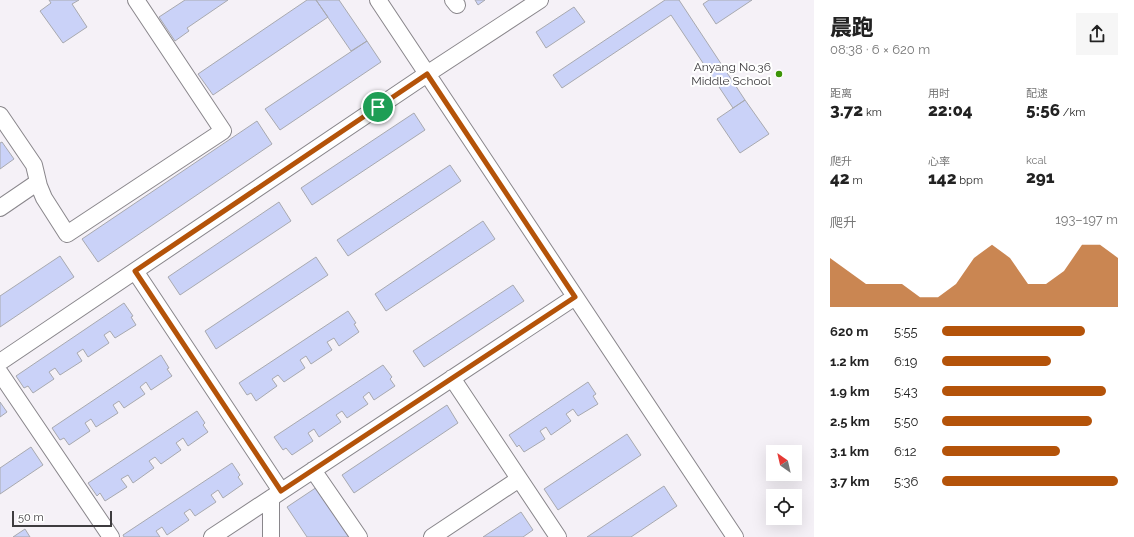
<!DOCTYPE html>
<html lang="zh">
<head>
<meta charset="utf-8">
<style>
  body { margin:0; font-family:Raleway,"Noto Sans SC",sans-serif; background:#f6f6f6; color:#222; height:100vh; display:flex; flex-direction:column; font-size:15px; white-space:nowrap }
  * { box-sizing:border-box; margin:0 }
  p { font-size:13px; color:#767676 }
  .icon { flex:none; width:22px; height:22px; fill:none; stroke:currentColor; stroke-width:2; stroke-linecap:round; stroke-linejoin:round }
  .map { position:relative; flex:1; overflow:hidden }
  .sheet { display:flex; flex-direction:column; background:#fff; width:320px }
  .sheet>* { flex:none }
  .needle { width:26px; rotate:326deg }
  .fabs { position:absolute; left:766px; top:445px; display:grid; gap:8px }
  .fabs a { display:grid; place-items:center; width:36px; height:36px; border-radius:0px; background:#fff; box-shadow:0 4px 16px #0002; font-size:20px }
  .scale { position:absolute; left:12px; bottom:10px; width:100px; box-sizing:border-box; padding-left:4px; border:2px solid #3e3c3f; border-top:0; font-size:11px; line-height:14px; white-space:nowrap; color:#3e3c3f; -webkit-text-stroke:3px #fff; paint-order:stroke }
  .pin { position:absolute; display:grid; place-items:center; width:34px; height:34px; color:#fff; margin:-17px; border:2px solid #fff; border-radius:50%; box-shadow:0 1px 4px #0007 }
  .round { display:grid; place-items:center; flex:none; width:42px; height:42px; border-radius:0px; background:#f6f6f6 }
  .overview { display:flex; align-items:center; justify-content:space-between; height:68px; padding:0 16px }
  h1 { font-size:22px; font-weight:800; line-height:30px }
  .figures { display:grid; grid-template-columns:repeat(3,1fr); gap:6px; height:68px; padding:4px 16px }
  .figures div { display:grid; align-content:center }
  .figures b { font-size:17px; font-weight:800 }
  .figures small { font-size:11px; font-weight:400 }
  .figures p { font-size:11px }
  .chart { height:112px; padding:8px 16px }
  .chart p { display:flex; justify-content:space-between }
  .chart svg { width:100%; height:72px; margin-top:4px; fill:#b45309; opacity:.7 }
  ul { padding:0 16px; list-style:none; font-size:13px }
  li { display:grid; grid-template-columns:64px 48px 1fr; align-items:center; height:30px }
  li i { height:10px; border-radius:5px; background:#b45309 }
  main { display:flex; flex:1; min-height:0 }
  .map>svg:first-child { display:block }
  .building { fill:#cad2f8; stroke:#a8a9af }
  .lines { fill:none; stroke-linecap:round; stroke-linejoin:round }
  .minor-casing { stroke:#89868b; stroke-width:18 }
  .minor { stroke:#fff; stroke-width:16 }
  .route-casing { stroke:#fff; stroke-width:8 }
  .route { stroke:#b45309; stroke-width:5 }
  .poi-dot { fill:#3c9407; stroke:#fff; stroke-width:1.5 }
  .labels { text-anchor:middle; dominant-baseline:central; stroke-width:4; stroke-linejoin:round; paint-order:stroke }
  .poi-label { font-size:12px; fill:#3e3c3f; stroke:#fff; text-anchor:end }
</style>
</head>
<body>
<main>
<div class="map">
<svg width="814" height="537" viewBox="0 0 814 537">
  <rect width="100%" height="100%" fill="#f5f1f7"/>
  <path class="building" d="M 49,0 L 79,0 L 72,4 L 87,27 L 63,43 L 40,11 L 51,3 Z
    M 185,0 L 228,0 L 187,28 L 189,31 L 175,41 L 159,17 Z
    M 307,0 L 316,0 L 328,17 L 213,95 L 198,74 Z
    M 316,0 L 339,0 L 367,41 L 351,51 Z
    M 475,0 L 485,0 L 478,5 Z
    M 665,0 L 679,0 L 745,100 L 733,108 L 671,15 L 562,88 L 553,75 Z
    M 709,0 L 752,0 L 716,24 L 703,4 Z
    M 574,7 L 585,22 L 546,48 L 536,32 Z
    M 367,41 L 381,62 L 280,130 L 265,109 Z
    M 745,100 L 769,134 L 740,153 L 717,119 Z
    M 414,113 L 425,130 L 312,205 L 301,188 Z
    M 257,121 L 272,144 L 98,262 L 82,239 Z
    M 2,142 L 14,159 L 0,169 L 0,143 Z
    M 450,165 L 461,181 L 348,256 L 337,240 Z
    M 279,202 L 291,221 L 180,295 L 168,277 Z
    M 483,221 L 495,239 L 386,311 L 375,294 Z
    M 60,256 L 74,277 L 0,327 L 0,296 Z
    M 316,257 L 328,275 L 216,349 L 205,331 Z
    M 513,285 L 524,301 L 424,367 L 413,351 Z
    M 124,303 L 133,316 L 131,317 L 136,325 L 115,338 L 110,331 L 104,335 L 109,343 L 88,357 L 83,349 L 77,353 L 82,361 L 60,375 L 55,368 L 49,372 L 54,379 L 33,393 L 28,386 L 24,388 L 16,376 Z
    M 348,311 L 356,323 L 354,324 L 359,332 L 339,346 L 334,338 L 327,342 L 332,350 L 311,364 L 306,356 L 300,360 L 305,368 L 284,382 L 278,375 L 272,379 L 277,386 L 256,401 L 251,393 L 247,395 L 239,383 Z
    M 161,355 L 169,368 L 167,369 L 172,376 L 151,390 L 146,382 L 140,387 L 145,394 L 124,408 L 119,401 L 113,405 L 118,413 L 96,427 L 91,419 L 85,423 L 90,431 L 69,445 L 64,438 L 60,440 L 52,428 Z
    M 383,365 L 392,377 L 390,379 L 395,386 L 374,400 L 369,392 L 363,397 L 368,404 L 347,418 L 342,411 L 336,415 L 341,422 L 319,437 L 314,429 L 308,433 L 313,441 L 292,455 L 286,448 L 283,450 L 274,437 Z
    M 588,382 L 596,394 L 593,396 L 598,404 L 578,416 L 573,409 L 566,414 L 571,421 L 551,435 L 546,427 L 540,431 L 545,439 L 524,452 L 519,445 L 517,447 L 509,435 Z
    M 0,402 L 7,412 L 0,417 Z
    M 447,405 L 458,423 L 354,493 L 342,475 Z
    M 197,411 L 205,423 L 203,425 L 208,432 L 188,446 L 183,438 L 176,443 L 181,450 L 161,464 L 155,457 L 149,461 L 154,468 L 133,483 L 128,475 L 121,479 L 127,487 L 105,501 L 100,493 L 97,496 L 88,483 Z
    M 627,434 L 641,455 L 558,510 L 544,489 Z
    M 31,447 L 43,465 L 0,494 L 0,468 Z
    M 232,463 L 240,475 L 238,477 L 243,484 L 223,498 L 218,490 L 211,495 L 216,502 L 195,516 L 190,509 L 184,513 L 189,520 L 167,535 L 162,527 L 156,531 L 160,537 L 124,537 L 123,535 Z
    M 664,486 L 677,506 L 631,537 L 587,537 Z
    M 317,487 L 350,537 L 307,537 L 287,507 Z
    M 521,512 L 533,530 L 523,537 L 483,537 Z
    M 25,529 L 30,537 L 13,537 Z"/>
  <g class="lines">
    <defs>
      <path id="minor" d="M 378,0 L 735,537
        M 453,0 L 457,5
        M 0,115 L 34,165 L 39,186 L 44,198 L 67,234 L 223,131 L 136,0
        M 0,208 L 38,182
        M 135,271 L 281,491
        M 0,362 L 427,74 L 540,0
        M 0,373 L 111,537
        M 452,378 L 558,537
        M 313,470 L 359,537
        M 212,537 L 575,297
        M 271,537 L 271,498
        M 432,537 L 519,479"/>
    </defs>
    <use href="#minor" class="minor-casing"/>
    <use href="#minor" class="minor"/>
  </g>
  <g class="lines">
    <defs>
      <path id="route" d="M 427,74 L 575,297 L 281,491 L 135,271 Z"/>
    </defs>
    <use href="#route" class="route-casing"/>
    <use href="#route" class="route"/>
  </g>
  <circle class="poi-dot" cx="779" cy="74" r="4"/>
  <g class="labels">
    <g class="poi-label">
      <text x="771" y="67">Anyang No.36<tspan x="771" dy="14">Middle School</tspan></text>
    </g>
  </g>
</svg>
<div class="fabs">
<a><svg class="needle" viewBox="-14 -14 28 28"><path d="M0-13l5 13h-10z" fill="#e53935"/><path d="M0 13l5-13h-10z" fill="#767676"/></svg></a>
<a><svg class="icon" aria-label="locate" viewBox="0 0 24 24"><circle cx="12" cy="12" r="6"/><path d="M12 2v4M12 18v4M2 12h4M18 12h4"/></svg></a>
</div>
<div class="scale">50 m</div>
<div class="pin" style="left:378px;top:107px;background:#1e9e55"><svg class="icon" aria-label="arrive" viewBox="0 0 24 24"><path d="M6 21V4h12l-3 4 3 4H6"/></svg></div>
</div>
<section class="sheet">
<div class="overview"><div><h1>晨跑</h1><p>08:38 · 6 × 620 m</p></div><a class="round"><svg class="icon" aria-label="share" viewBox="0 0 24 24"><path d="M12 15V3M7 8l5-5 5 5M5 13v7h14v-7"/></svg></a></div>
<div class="figures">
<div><p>距离</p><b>3.72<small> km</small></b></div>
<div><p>用时</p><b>22:04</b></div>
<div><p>配速</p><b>5:56<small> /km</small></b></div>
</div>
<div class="figures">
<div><p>爬升</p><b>42<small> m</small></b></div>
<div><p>心率</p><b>142<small> bpm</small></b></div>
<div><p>kcal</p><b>291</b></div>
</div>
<div class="chart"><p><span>爬升</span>193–197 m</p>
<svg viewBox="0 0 160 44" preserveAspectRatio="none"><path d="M0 44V14L10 22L20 30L30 30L40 30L50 38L60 38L70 30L80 14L90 6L100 14L110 30L120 30L130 22L140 6L150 6L160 14V44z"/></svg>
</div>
<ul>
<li><b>620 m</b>5:55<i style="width:81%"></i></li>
<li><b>1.2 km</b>6:19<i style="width:62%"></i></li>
<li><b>1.9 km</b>5:43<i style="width:93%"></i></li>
<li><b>2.5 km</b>5:50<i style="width:85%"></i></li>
<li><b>3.1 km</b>6:12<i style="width:67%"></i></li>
<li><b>3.7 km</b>5:36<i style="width:100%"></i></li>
</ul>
</section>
</main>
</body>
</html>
